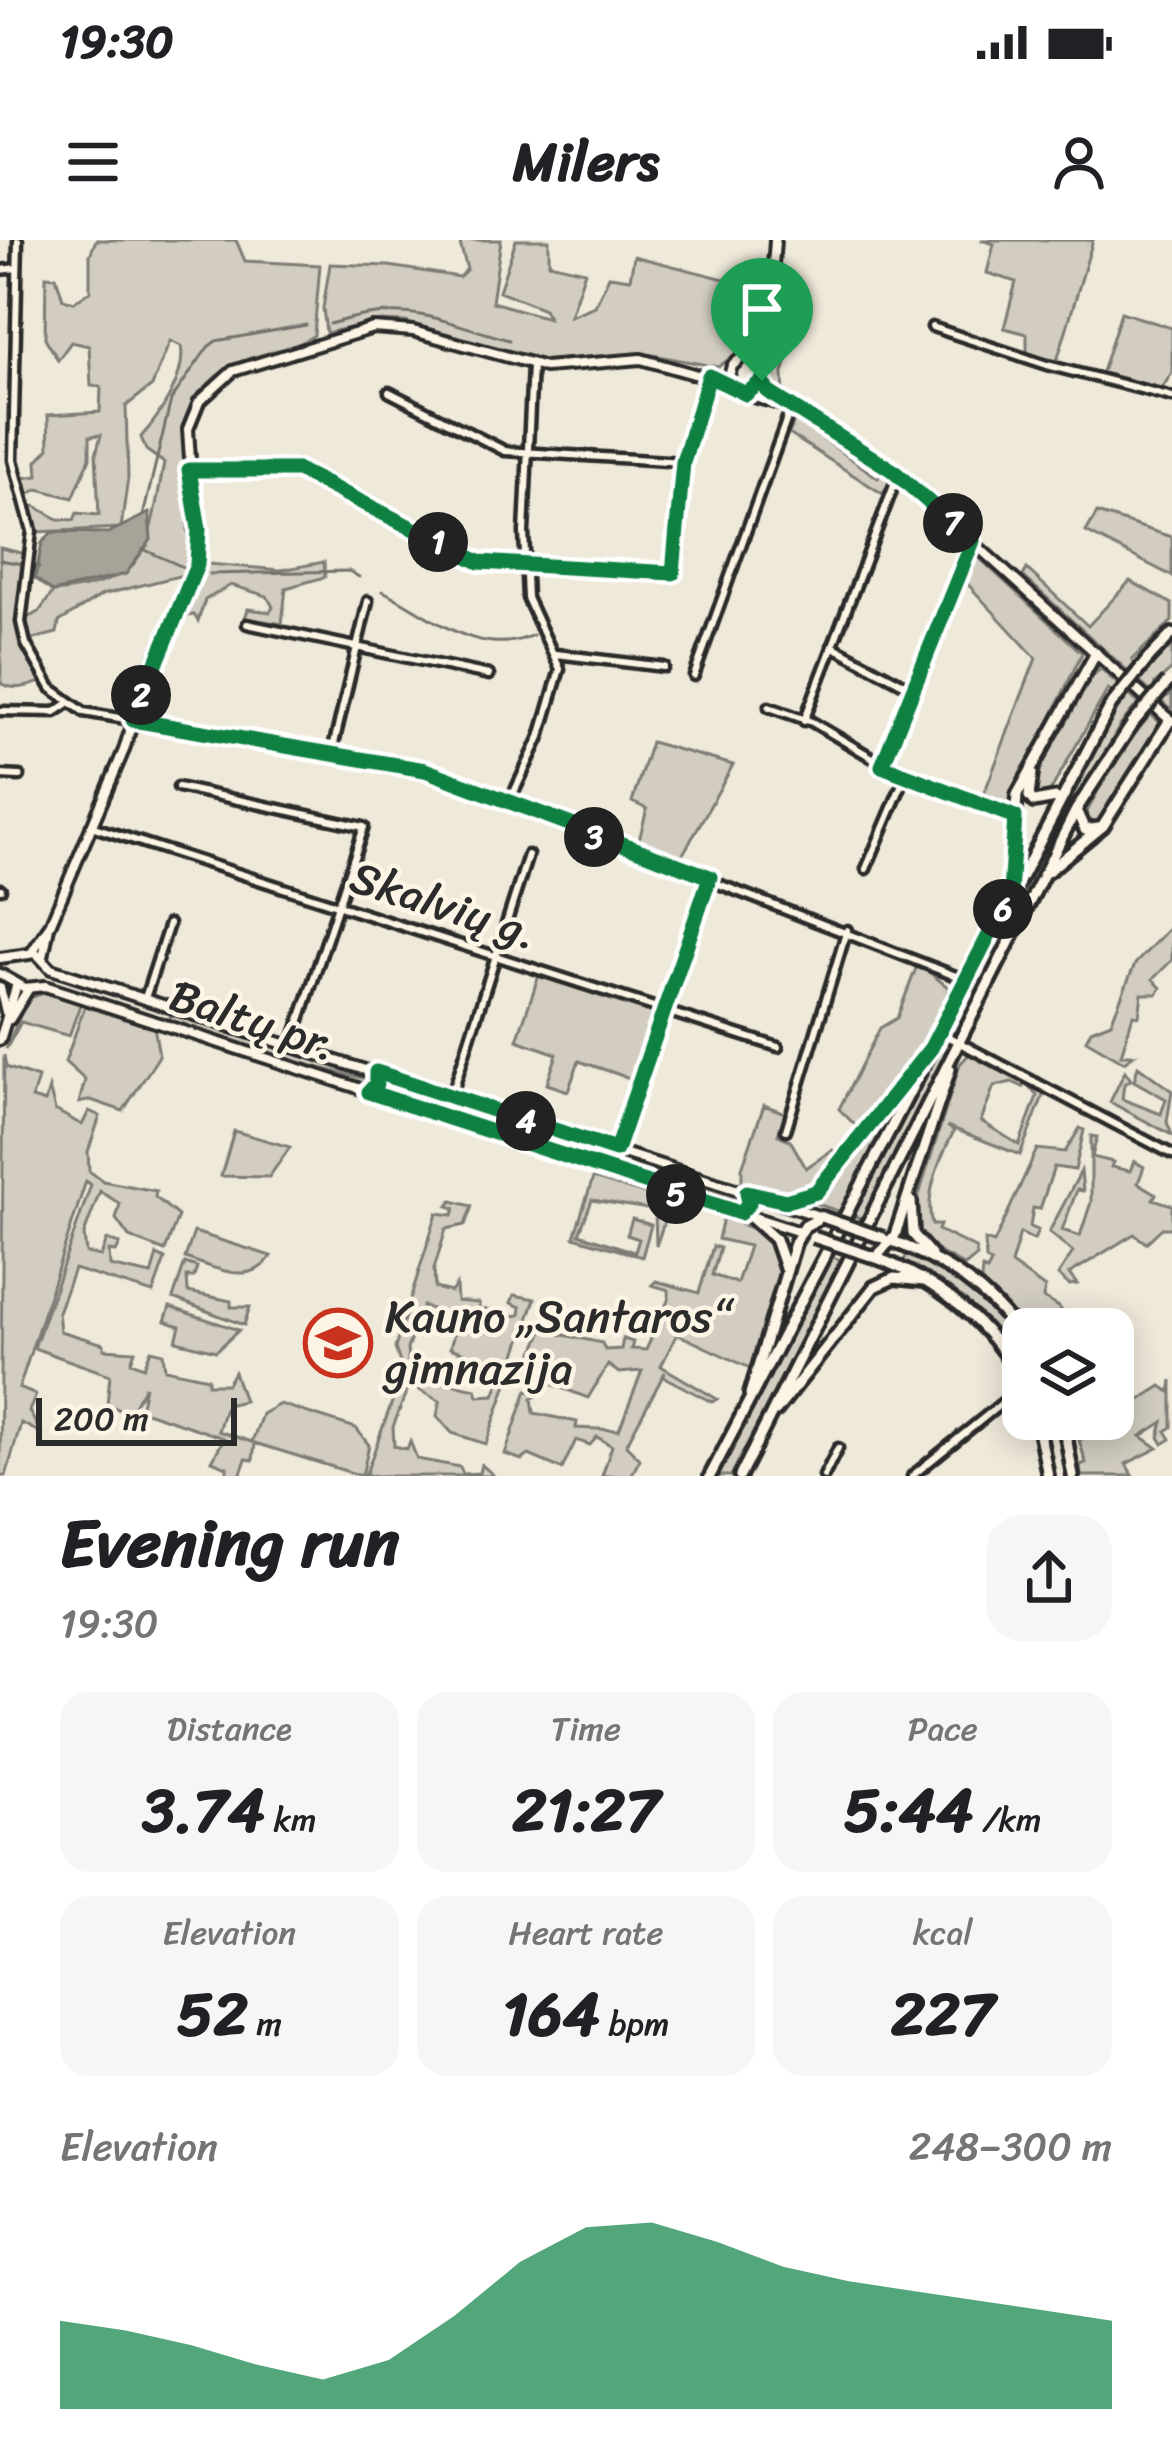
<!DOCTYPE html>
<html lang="en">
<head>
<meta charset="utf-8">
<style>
  body { margin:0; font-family:Sriracha,sans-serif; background:#f6f6f6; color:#202124; height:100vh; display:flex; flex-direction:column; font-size:45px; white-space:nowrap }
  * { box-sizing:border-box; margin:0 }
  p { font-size:39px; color:#757577 }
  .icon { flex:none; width:66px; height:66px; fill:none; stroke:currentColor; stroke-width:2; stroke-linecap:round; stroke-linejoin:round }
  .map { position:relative; height:1236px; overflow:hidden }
  .panel { display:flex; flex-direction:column; background:#fff; flex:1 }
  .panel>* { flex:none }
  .fabs { position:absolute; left:1002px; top:1068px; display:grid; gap:24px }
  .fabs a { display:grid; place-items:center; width:132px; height:132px; border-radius:24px; background:#fff; box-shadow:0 6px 30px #0003; font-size:60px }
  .scale { position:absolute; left:36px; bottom:30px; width:201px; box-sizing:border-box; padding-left:12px; border:6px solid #2b2b2b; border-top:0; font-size:33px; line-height:42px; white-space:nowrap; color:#2b2b2b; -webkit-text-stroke:9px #fcf5e5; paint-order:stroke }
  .pin { position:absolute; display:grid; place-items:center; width:102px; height:102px; color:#fff; margin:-123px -51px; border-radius:50% 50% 50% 0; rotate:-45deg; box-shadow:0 0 12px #0007 }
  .pin .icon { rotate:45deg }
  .km { position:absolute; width:60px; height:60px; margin:-30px; border-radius:50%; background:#222; color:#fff; font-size:33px; line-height:60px; text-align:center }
  .round { display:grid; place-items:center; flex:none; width:126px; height:126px; border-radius:36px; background:#f6f6f6 }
  .head { display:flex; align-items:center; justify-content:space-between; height:204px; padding:0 60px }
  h1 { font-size:66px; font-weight:800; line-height:90px }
  .stats { display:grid; grid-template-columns:repeat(3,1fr); gap:18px; height:204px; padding:12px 60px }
  .stats div { display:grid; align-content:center; border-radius:30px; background:#f6f6f6; text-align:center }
  .stats b { font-size:60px; font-weight:800 }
  .stats small { font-size:33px; font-weight:400 }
  .stats p { font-size:33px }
  .chart { height:336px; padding:24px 60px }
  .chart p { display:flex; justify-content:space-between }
  .chart svg { width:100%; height:216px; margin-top:12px; fill:#0b8043; opacity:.7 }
  .status { display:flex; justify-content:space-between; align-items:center; height:84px; padding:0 60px; background:#fff; direction:ltr }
  .status svg { height:33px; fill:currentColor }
  header { display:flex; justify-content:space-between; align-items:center; height:156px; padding:0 60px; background:#fff; font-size:54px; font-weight:800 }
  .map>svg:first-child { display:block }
  .green { fill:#d2cdc0; stroke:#7e7c76; stroke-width:3 }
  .water { fill:#a6a399; stroke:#75736d; stroke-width:3 }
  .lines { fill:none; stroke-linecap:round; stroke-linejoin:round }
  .stream { stroke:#75736d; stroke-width:3 }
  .minor-casing { stroke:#2b2b2b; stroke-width:15 }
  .tertiary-casing { stroke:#2b2b2b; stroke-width:16 }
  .secondary-casing { stroke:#2b2b2b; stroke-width:16 }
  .primary-casing { stroke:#2b2b2b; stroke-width:18 }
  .minor { stroke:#fcf5e5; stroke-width:6 }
  .tertiary { stroke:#fcf5e5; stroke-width:8 }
  .secondary { stroke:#fcf5e5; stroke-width:8 }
  .primary { stroke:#fcf5e5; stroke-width:9 }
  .primary-bridge-casing { stroke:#2b2b2b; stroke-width:18; stroke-linecap:butt }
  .primary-bridge { stroke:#fcf5e5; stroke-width:9 }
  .route-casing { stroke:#fff; stroke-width:24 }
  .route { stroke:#0b8043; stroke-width:15 }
  .labels { text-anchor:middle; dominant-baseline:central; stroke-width:9; stroke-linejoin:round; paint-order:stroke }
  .street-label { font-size:45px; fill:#2b2b2b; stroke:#fcf5e5 }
  .poi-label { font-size:45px; fill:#2b2b2b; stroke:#fcf5e5; text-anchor:start }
</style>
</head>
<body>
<div class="status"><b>19:30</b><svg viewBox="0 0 49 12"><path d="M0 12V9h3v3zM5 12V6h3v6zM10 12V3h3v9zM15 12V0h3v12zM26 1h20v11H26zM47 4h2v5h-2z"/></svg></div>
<header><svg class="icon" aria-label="menu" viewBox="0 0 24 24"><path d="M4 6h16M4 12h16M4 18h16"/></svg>Milers<svg class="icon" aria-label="person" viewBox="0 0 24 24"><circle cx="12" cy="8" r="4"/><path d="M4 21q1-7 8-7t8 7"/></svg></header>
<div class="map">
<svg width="1172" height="1236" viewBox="0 0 1172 1236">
  <rect width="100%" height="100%" fill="#efe9da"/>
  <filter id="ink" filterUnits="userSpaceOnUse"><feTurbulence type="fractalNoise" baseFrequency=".00833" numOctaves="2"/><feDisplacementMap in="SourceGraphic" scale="24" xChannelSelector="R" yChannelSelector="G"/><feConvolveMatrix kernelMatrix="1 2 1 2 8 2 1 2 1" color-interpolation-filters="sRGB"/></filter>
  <g filter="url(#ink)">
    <path class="green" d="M 96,0 L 236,0 L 245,21 L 320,25 L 314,95 C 294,111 259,112 235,124 C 159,162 190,252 193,320 L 187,334 L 102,355 L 59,382 L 57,393 L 29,400 L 27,378 L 39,372 L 53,352 C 150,343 148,305 164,223 L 146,210 L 141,197 C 160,176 187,134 181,106 L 170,101 L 152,146 L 126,166 L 128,238 L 121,288 L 36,292 L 30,267 L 35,266 L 58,279 L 74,280 L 77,273 L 99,275 L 96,214 L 101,195 L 90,196 L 90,218 L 73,258 L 38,249 L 26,256 L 22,238 L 38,236 L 37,221 L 49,208 L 48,175 L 100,172 L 101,147 L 91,146 L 89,106 L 71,102 L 58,120 L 45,98 L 46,36 L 56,37 L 63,59 L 74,62 L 90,51 L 90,15 Z
      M 459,0 L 501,0 L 492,62 L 548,78 L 544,69 L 499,51 L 516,0 L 549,0 L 549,23 L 585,31 L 570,76 L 595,66 L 609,36 L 630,39 L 634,16 L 756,47 L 761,56 L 743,109 L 718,127 L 642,113 L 540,121 L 405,82 L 381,81 L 326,93 L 323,68 L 330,24 L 389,26 L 459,37 L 467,29 Z
      M 981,0 L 1093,0 L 1057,121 L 1027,114 L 1027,94 L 1004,88 L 1016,42 L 987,33 L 994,4 Z
      M 778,52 L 805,61 L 783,133 L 784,155 L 769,145 L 765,117 Z
      M 1121,72 L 1172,88 L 1172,133 L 1160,151 L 1101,135 Z
      M 795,179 L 878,238 L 883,232 L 891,239 L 883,254 L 789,194 Z
      M 1097,273 L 1172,297 L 1172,336 L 1086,292 Z
      M 0,308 L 26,314 C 29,369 4,389 42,441 C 30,447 13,451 1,443 Z
      M 977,316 L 1082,413 L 1007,571 L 982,559 L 1036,418 L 962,338 L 969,319 Z
      M 324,322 L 325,337 L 286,348 L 282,384 L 245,378 L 248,369 L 270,372 L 273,367 L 267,356 L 231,345 L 205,360 L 198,381 L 194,375 L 181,377 L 208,324 L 281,330 Z
      M 1027,329 L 1088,386 L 1130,341 L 1172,364 L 1172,381 L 1132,420 L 1144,432 L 1172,401 L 1172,429 L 1155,444 L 1168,456 L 1172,452 L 1172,471 L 1023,336 Z
      M 1101,429 L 1161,484 L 1159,488 L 1105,576 L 1092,586 L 1086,574 L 1111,524 L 1146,480 L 1133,469 L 1119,487 L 953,795 L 950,787 L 1107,478 L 1122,460 L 1108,449 L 1047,557 L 1034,556 C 1036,529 1078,442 1101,429 Z
      M 651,502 L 733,525 L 682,616 L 639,600 L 647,569 L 632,562 Z
      M 1172,685 L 1172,720 L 1153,739 L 1161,748 L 1157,754 L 1142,754 L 1139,776 L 1133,775 L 1121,815 L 1134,815 L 1124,822 L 1086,800 L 1091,790 L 1111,782 L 1135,724 Z
      M 918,723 L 949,748 C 932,802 894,847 862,892 L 839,869 L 880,788 L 897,778 Z
      M 540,732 L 658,773 L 635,840 L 579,821 L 568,851 L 547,844 L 557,814 L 517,800 Z
      M 47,752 L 81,762 L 69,796 L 21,782 L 6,809 L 27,759 Z
      M 86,763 L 154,786 L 159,816 L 123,871 L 91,860 L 79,863 L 85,840 L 65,822 Z
      M 171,774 L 371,836 L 374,841 L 291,821 L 169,782 Z
      M 945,801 L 945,818 L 862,979 L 852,975 L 937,805 Z
      M 970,813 L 1025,840 L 1023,847 L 1012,842 L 994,846 L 981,881 L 1019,905 L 1037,856 L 1028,845 L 1045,851 L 1020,915 L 947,886 L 954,891 C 939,920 924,956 932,985 L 940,985 L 938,990 L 975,1008 L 977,1016 L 965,1026 L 923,1003 L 912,977 L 960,824 Z
      M 4,815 L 6,827 L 38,838 L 32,858 L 45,862 L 49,848 L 55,870 L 82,885 L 89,871 L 100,876 L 88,912 L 89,931 L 103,941 L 156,951 L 155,957 L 178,976 L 165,1011 L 129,997 L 116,979 L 120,964 L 100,951 L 84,994 L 86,1013 L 101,1016 L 107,1000 L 120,1004 L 116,1012 L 109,1011 L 110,1026 L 151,1035 L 157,1015 L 165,1019 L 153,1053 L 74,1029 L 58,1072 L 60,1091 L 104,1104 L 104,1109 L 135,1111 L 131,1122 L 144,1127 L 151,1110 L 163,1113 L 165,1129 L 208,1138 L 208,1144 L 227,1144 L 234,1132 L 244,1161 L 226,1165 L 218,1191 L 252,1202 L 262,1174 L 280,1164 L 356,1188 L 369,1205 L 362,1236 L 255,1203 L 253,1220 L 246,1219 L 240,1236 L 227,1236 L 227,1227 L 212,1221 L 224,1198 L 140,1170 L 145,1146 L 129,1174 L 107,1164 L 110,1135 L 34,1108 L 91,945 L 86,941 L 19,1148 L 36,1155 L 29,1171 L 41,1193 L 21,1183 L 6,1236 L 0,1236 Z
      M 1138,826 L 1172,851 L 1167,882 L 1172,895 L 1110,862 L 1125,831 L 1131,840 L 1124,844 L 1122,859 L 1161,874 L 1166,859 L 1134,841 Z
      M 899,854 L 841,972 L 811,962 L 810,961 Z
      M 764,865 L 785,873 L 778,895 L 790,900 L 806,928 L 832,910 L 841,915 L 807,954 L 783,956 L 742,943 L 742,928 Z
      M 503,883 L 746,961 L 672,946 L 501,890 Z
      M 1080,888 L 1084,890 L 1075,930 L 1054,927 L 1040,969 L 1033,968 L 1030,987 L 1038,990 L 1034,1000 L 1020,993 L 1011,1024 L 1045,1048 L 1043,1058 L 1059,1067 L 1072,1086 L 1028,1089 L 981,1041 L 982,1029 L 987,1031 L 991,1023 L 986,1019 L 985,1000 L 994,1003 L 1037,909 L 1065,912 Z
      M 234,891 L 290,907 L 269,937 L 221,936 Z
      M 1091,896 L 1097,897 L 1092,917 L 1113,922 L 1111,927 L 1130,931 L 1134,921 L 1144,927 L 1138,943 L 1156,954 L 1153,959 L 1172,965 L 1172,988 L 1162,988 L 1146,1003 L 1134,994 L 1069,1034 L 1077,1044 L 1069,1045 L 1058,1035 L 1073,1012 L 1049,992 L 1081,931 L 1083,951 L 1077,950 L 1062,990 L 1080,996 L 1091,962 Z
      M 593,938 L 671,962 L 656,1006 L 655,970 L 592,960 L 579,994 L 635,1012 L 639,999 L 627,995 L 632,979 L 651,985 L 642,1017 L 574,997 Z
      M 452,961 L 472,966 L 465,985 L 446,989 L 434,1029 L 435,1048 L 451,1052 L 456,1045 L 457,1061 L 479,1063 L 479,1069 L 500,1070 L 503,1077 L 520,1075 L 521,1067 L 511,1063 L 514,1055 L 535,1059 L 511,1129 L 450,1108 L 458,1079 L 423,1066 L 407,1109 L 409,1128 L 421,1131 L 424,1122 L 431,1124 L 433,1140 L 476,1149 L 478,1156 L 494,1155 L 501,1138 L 508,1141 L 486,1204 L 452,1193 L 437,1176 L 440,1161 L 409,1145 L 393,1187 L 394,1206 L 407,1209 L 410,1201 L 417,1219 L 460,1227 L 463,1234 L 479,1233 L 481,1224 L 494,1236 L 365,1236 L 403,1132 L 395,1108 L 437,973 L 453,975 L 455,968 L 448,966 Z
      M 723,978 L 757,990 L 778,1014 L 779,1040 L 752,1129 L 677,1094 L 661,1126 L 717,1159 L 712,1162 L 664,1137 L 665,1132 L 626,1205 L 640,1219 L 631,1236 L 602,1236 L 612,1206 L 597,1197 L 590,1205 L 576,1200 L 562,1229 L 529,1215 L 522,1220 L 505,1214 L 527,1150 L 539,1155 L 532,1158 L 534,1173 L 577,1182 L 576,1188 L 619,1190 L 642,1131 L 619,1133 L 608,1125 L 588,1158 L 546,1142 L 550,1125 L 545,1124 L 541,1140 L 531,1136 L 532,1117 L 552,1067 L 566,1075 L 557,1079 L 559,1094 L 602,1103 L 605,1110 L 621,1109 L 623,1099 L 633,1102 L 631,1109 L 646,1110 L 669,1058 L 669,1050 L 652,1045 L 656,1041 L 699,1053 L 713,1006 L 720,1008 L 712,1035 L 737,1043 L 749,1006 L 718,999 Z
      M 194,992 L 271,1016 C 251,1048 214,1027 185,1018 Z
      M 908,1012 C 953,1033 1023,1073 1023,1129 L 967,1062 L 903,1023 Z
      M 830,1016 L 841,1020 L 731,1236 L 718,1236 Z
      M 185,1023 L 197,1027 L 194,1037 L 187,1037 L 188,1052 L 231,1061 L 231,1067 L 250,1067 L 244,1085 L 173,1058 Z
      M 170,1067 L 239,1090 L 216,1111 L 176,1101 L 180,1086 L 165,1081 Z
      M 1172,1140 L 1172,1187 L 1166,1191 L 1171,1199 L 1163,1204 L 1159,1197 L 1163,1182 L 1141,1196 L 1158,1208 L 1126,1224 L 1133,1236 L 1081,1236 L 1080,1225 L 1086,1223 L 1079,1200 L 1098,1192 L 1103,1198 L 1117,1189 L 1113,1177 L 1161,1146 L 1170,1152 Z"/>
    <path class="water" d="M 149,273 L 151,300 L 126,334 L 53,352 L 35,338 L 42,303 L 52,292 L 108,293 Z"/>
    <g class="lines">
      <path class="stream" d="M 330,84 C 408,60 434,79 509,100
        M 143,276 L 171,160 L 208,107 L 216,101 L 306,85
        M 143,309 L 185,328
        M 0,320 L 39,327
        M 210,334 L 349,331 L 359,337
        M 383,351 C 431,376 479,420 533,395"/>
      <defs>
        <path id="minor" d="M 18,0 L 13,220 L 32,291 L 21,382 L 26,404 L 51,448 L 84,472 L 425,530 L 966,740
          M 0,30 L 17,28
          M 932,87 L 1047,125 L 1172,157
          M 389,152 L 505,211 L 683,222
          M 189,230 L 299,230 L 479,321 L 673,333 L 683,222 L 713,132
          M 247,384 L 489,435
          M 832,406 L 913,449
          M 556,414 L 664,427
          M 694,436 L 791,167
          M 769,467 L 812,482 L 905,537 L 1015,577
          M 0,471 L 55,472 L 67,464
          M 804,481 L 898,235
          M 332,512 L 368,361
          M 882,526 L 973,301
          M 0,535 L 20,536
          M 178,547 L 364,587 L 292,804
          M 509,563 L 540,497 L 560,429 L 527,358 L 524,292 L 532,125
          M 91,586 L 778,807
          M 866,629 L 905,537
          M 0,649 L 1,649
          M 145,758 L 169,684
          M 939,792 L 1172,914
          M 451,857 L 528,615
          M 786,890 L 847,690
          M 616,910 L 710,637
          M 824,1236 L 838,1208
          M 912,1236 L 1023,1146"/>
        <path id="tertiary" d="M 32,712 L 48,688
          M 43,717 L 49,687 L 124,510 L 146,438 L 197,325 L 188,189 L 199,162 L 233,131 L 373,88 L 413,91 L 545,127 L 641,119 L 729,144
          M 0,748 L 6,772
          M 10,779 L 29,748
          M 0,800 L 17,744"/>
        <path id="secondary" d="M 768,59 L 749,111 L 732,126 L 728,139 L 736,152 L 790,167
          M 762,141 L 768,152 L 902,238 L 1171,481
          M 762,141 C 758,95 773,47 775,0
          M 0,718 L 36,713 L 51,729 L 819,976
          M 0,734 L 25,748 L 45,746 L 800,992"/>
        <path id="primary" d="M 1148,419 L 1172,394
          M 1032,533 L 1029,556 L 1034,562 L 1056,558
          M 1076,570 L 1085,590 L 1098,588
          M 1047,632 L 1103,586 L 1170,480
          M 1011,643 L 1017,555 L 1096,413
          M 775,961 L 799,960 L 816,952 L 917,826
          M 911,961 L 913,994 L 931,1015
          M 748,975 L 775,999 L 785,1028
          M 890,1000 C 945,1021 989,1049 1023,1099
          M 874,1017 C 938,1040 992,1084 1023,1144
          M 876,1017 L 895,995 L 950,829
          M 750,1154 L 795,1003 L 805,986 L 822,977
          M 776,1171 L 874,1047 L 894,1038 L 924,1041
          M 1037,1179 L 1048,1236
          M 1063,1179 L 1073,1236
          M 710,1236 L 1111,465
          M 740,1236 L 1076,570 L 1133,483"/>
      </defs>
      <use href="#minor" class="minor-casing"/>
      <use href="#tertiary" class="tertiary-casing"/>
      <use href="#secondary" class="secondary-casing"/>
      <use href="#primary" class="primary-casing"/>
      <use href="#minor" class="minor"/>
      <use href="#tertiary" class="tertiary"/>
      <use href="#secondary" class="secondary"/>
      <use href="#primary" class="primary"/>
      <defs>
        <path id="primary-bridge" d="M 1111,465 L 1148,419
          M 1133,483 L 1168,442
          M 822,977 L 883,998
          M 813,997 L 874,1017"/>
      </defs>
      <use href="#primary-bridge" class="primary-bridge-casing"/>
      <use href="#primary-bridge" class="primary-bridge"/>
    </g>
  </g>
  <g class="lines" filter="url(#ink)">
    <defs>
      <path id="route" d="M 709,136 L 746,154 L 762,141 L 768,152 L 892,230 L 973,301 L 882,526 L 1015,577 L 1010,654 L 931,808 L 816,952 L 786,961 L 747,952 L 749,963 L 740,973 L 369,852 L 376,844 L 376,832 L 616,910 L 710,637 L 425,530 L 133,480 L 197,325 L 199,289 L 189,230 L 298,230 L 479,322 L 673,333 L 683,222 Z"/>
    </defs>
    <use href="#route" class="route-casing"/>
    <use href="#route" class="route"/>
  </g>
  <defs>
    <symbol id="school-ring" viewBox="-11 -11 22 22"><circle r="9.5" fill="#fcf5e5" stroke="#c8321e" stroke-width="1.5"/><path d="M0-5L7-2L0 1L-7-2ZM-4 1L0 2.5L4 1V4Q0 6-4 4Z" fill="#c8321e"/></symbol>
  </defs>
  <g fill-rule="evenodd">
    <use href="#school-ring" x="300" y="1065" width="76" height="76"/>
  </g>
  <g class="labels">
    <g class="street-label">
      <text transform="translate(444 665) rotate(18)">Skalvių g.</text>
      <text transform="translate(253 780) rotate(18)">Baltų pr.</text>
    </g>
    <g class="poi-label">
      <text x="385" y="1077">Kauno „Santaros“<tspan x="385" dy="52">gimnazija</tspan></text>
    </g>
  </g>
</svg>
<div class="fabs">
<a><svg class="icon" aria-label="layers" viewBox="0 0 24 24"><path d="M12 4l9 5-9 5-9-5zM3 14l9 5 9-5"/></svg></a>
</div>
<div class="scale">200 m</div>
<div class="pin" style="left:762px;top:141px;background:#1e9e55"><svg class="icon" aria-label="arrive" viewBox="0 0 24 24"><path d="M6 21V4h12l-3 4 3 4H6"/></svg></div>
<b class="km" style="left:438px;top:302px">1</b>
<b class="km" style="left:141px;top:455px">2</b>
<b class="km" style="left:594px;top:597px">3</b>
<b class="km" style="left:526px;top:881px">4</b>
<b class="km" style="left:676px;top:954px">5</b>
<b class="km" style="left:1003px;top:669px">6</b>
<b class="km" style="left:953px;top:283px">7</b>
</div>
<section class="panel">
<div class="head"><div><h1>Evening run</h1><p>19:30</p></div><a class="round"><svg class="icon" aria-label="share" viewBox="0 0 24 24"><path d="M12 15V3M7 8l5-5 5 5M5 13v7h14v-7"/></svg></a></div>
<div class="stats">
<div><p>Distance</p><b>3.74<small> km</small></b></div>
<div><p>Time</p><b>21:27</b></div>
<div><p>Pace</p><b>5:44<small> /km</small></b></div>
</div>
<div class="stats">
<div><p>Elevation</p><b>52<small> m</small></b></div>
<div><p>Heart rate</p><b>164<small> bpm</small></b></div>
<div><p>kcal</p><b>227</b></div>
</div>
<div class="chart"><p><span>Elevation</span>248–300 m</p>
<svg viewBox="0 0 160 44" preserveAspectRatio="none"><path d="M0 44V26L10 28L20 31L30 35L40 38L50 34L60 25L70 14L80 7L90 6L100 10L110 15L120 18L130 20L140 22L150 24L160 26V44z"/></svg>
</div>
</section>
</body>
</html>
